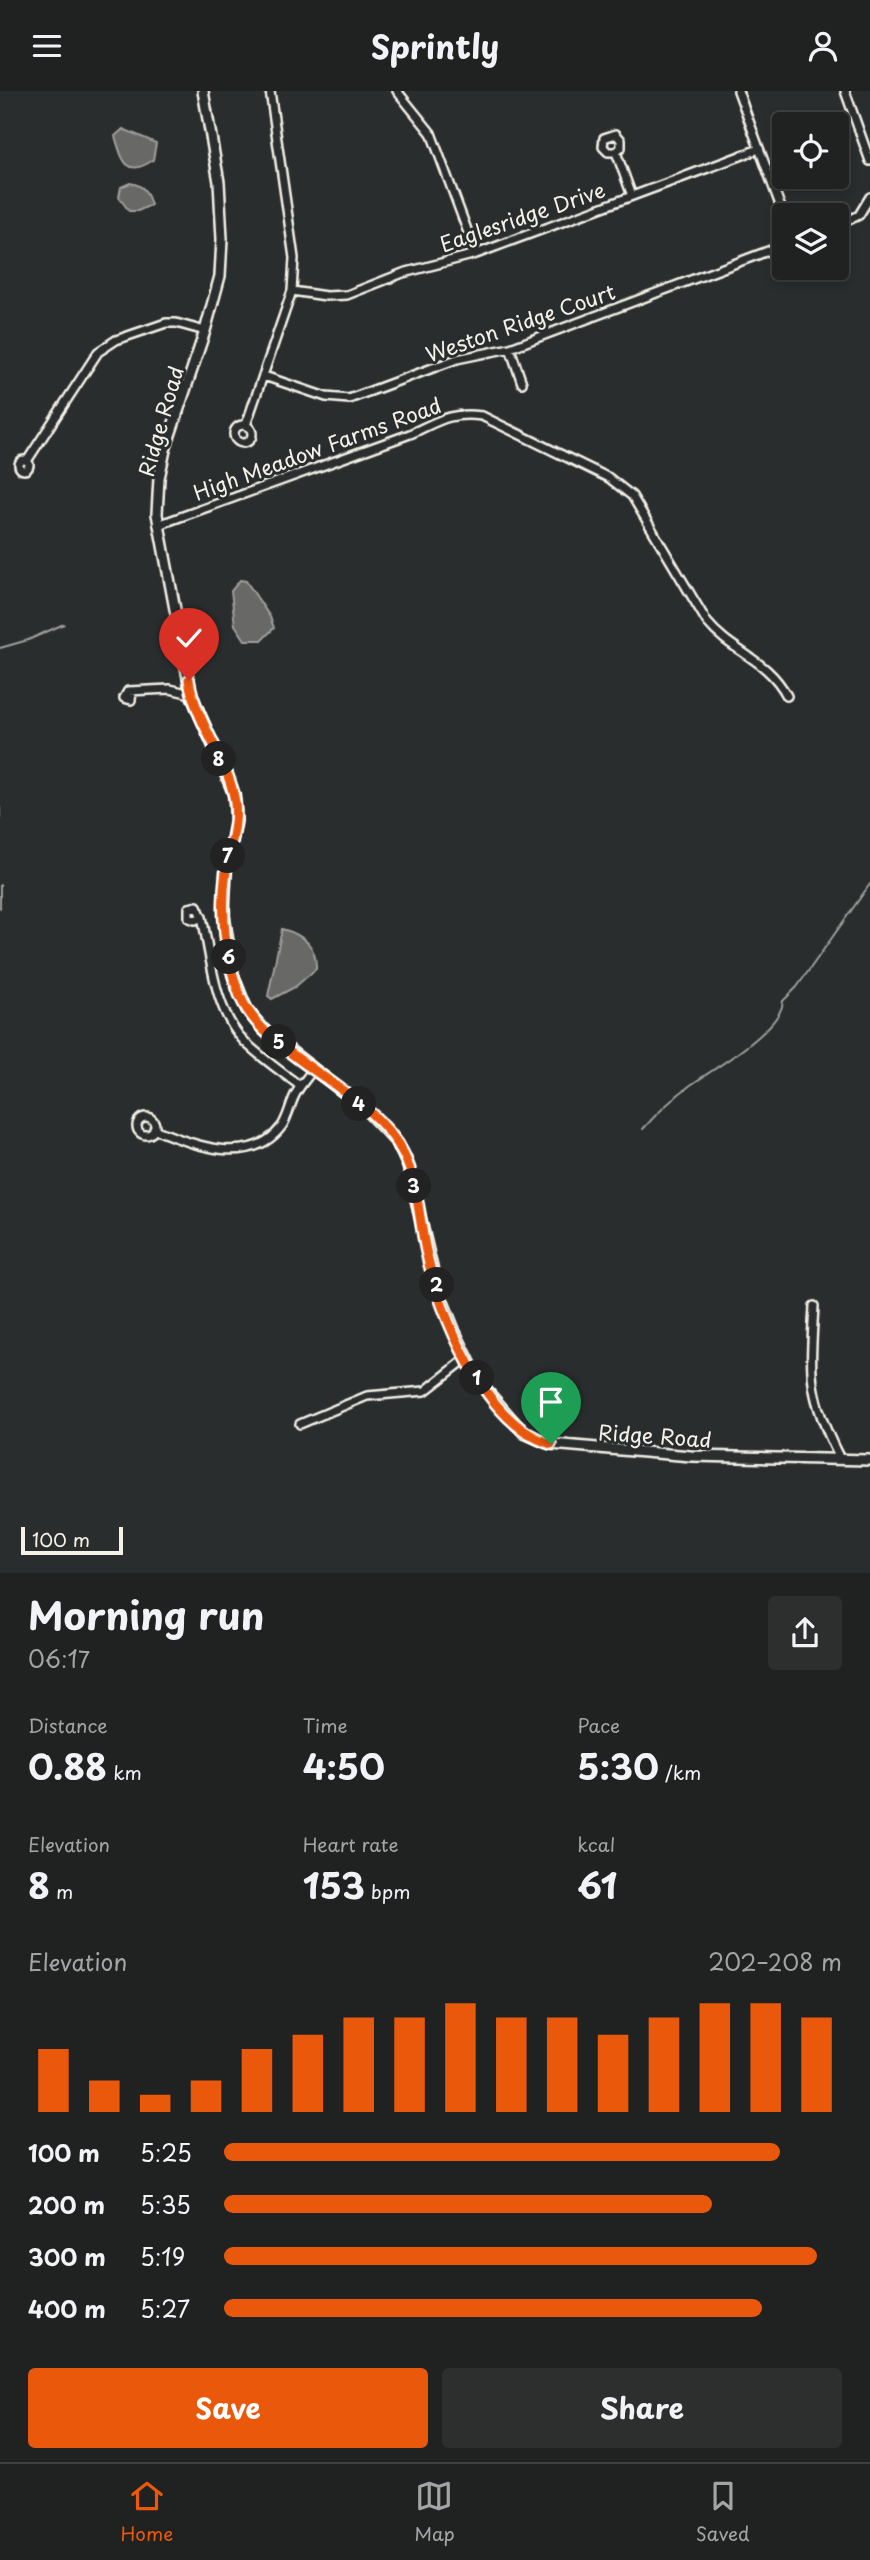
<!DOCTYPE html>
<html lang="en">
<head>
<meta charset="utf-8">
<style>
  body { margin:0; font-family:"Playpen Sans",sans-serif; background:#2d2f2f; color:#f1f3f6; height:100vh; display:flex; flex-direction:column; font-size:26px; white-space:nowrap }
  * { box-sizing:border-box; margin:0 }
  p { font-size:23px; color:#a2a4a5 }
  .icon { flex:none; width:38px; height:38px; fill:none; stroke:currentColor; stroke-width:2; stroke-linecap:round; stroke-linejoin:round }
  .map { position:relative; height:1482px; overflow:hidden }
  .panel { display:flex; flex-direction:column; background:#202222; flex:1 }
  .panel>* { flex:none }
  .buttons { position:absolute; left:772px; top:21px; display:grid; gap:14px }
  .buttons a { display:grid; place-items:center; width:77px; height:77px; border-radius:7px; background:#202222; box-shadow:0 4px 10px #0003,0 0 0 2px #3d3f40; font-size:35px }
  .scale { position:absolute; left:21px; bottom:18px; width:102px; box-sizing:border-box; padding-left:7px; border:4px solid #f4f1e8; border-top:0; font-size:19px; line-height:24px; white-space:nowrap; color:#f4f1e8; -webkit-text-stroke:5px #2a2d2e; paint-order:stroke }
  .pin { position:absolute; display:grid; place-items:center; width:60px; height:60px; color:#fff; margin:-72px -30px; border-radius:50% 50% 50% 0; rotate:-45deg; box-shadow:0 0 7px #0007 }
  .pin .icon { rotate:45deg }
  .km { position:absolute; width:35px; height:35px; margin:-18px; border-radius:50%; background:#222; color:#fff; font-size:19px; line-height:35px; text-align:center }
  .round { display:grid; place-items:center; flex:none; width:74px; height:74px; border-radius:7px; background:#2d2f2f }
  .overview { display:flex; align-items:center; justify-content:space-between; height:119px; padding:0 28px }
  h1 { font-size:38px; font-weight:700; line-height:52px }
  .figures { display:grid; grid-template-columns:repeat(3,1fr); gap:10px; height:119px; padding:7px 28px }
  .figures div { display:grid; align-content:center }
  .figures b { font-size:35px; font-weight:700 }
  .figures small { font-size:19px; font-weight:400 }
  .figures p { font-size:19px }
  .chart { height:196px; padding:14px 28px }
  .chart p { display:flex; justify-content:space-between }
  .chart svg { width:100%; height:126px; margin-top:7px; stroke:#ea580c; stroke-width:6 }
  .cta { display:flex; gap:14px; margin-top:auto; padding:14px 28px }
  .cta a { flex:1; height:80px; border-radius:7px; background:#ea580c; color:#fff; font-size:28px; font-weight:700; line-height:80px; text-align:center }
  .cta a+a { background:#2d2f2f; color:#f1f3f6 }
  ul { padding:0 28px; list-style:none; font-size:23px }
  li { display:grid; grid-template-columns:112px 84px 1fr; align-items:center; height:52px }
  li i { height:18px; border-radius:9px; background:#ea580c }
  header { display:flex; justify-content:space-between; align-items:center; height:91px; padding:0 28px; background:#202222; font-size:32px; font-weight:700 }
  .dock { display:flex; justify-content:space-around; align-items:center; height:98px; border-top:2px solid #3d3f40; background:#202222; font-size:19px; color:#a2a4a5 }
  .dock a { display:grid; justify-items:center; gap:4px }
  .dock .current { color:#ea580c }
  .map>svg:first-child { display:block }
  .water { fill:#676866; stroke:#9f9f9a; stroke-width:2 }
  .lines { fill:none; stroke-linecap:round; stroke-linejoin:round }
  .stream { stroke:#9f9f9a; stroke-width:2 }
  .minor-casing { stroke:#f4f1e8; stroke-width:12 }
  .tertiary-casing { stroke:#f4f1e8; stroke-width:14 }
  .minor { stroke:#2a2d2e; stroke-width:7 }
  .tertiary { stroke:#2a2d2e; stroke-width:9 }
  .route-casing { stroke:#fff; stroke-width:14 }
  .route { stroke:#ea580c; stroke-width:9 }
  .labels { text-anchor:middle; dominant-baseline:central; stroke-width:6; stroke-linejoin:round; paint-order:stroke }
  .street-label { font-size:21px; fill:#f4f1e8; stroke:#2a2d2e }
</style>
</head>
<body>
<header><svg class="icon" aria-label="menu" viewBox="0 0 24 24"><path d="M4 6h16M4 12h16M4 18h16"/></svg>Sprintly<svg class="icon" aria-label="person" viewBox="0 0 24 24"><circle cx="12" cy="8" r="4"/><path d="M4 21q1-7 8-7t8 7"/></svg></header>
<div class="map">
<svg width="870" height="1482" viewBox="0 0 870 1482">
  <rect width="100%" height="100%" fill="#2a2d2e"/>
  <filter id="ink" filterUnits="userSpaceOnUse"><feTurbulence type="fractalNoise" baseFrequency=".0143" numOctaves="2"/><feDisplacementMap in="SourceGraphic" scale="14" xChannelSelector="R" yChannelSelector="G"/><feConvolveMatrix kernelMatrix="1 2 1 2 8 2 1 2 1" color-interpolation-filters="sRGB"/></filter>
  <g filter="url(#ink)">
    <path class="water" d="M 123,38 L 156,52 L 153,69 C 126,88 122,68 115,45 Z
      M 130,92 C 144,94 147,101 151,114 L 138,120 L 129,120 L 119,106 L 121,96 Z
      M 240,489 L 246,490 L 270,526 L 274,537 L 262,549 L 245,549 L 235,534 L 231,500 Z
      M 282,838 C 304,844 317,855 316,878 L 295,896 L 272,908 L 268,905 Z"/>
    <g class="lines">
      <path class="stream" d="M 0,557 L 28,549 L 64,533
        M 0,717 L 0,726
        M 0,794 L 0,817
        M 643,1038 C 658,1021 674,1006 692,993 C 714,978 782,938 783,910 L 797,896 L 870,793"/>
      <defs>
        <path id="minor" d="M 397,0 L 431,42 L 476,163
          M 738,0 L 784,125
          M 845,0 L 870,70
          M 616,61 L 608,61 L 603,56 L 604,47 L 616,43 L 621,49 L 621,57 L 616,61 L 632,105
          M 836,135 L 859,124 L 870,106
          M 292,200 L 326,205 L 347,204 L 403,182 L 476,163 L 759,58
          M 510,257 L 522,292
          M 264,285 L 326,306 L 349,308 L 457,268 L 510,257 L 784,154
          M234 343a9 9 0 1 1 18 0a9 9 0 1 1-18 0Z
          M 246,334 L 292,200 L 294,167 L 270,0
          M19 374a5 5 0 1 1 10 0a5 5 0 1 1-10 0Z
          M 27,370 L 98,261 L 116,249 L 166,232 L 176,232 L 205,240
          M 158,434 L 410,343 C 439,330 448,321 482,325 L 609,387 L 632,405 L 707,531 C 732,562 767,567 787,605
          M 132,602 L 131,609 L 124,607 L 128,600 L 170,598 L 191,603
          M 202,826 L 197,815 L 189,817 L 189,827 L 195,829 L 202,826 C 211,867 214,919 244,950 C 261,967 282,981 300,995
          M137 1035a9 9 0 1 1 18 0a9 9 0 1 1-18 0Z
          M 154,1038 C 192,1054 251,1077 282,1035 C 288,1026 290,1014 295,1004 C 300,994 308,986 314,977
          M 814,1215 C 810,1285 807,1302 839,1366
          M 300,1333 L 367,1305 L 425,1300 L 467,1267"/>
        <path id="tertiary" d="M 203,0 L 219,91 L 222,148 L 220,185 L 205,240 L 165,359 L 159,387 L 157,423 L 191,603 L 234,703 L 236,730 L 226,778 L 224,824 L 233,884 L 247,919 L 264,939 L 366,1019 L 398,1053 L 408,1075 L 436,1193 L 455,1241 L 480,1292 L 524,1342 L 551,1353 L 691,1365 L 870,1369"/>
      </defs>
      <use href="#minor" class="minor-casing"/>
      <use href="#tertiary" class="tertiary-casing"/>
      <use href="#minor" class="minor"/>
      <use href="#tertiary" class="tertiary"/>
    </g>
  </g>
  <g class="lines" filter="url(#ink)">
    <defs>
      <path id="route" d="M 189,589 C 196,633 230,671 235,712 C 238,735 229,758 226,780 C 220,821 225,867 240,905 C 266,967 371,998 403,1062 C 418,1092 419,1128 426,1160 C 440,1223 484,1333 551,1353"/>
    </defs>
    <use href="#route" class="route-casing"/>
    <use href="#route" class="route"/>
  </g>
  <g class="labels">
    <g class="street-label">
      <text transform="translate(522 125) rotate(-19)">Eaglesridge Drive</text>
      <text transform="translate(520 231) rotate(-19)">Weston Ridge Court</text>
      <text transform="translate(160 330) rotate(-74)">Ridge Road</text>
      <text transform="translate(317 357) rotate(-20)">High Meadow Farms Road</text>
      <text transform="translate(655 1344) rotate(4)">Ridge Road</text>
    </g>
  </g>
</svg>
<div class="buttons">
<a><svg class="icon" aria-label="locate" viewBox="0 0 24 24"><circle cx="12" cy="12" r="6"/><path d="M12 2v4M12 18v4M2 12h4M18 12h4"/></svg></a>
<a><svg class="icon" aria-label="layers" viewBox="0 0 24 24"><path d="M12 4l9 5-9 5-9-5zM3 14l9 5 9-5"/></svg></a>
</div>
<div class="scale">100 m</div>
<div class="pin" style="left:551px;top:1353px;background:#1e9e55"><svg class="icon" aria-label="arrive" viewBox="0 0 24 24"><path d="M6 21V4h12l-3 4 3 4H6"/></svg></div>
<div class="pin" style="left:189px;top:589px;background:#d93025"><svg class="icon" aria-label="check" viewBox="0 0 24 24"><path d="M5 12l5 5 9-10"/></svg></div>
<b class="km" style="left:477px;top:1287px">1</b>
<b class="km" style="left:437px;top:1194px">2</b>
<b class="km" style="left:414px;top:1095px">3</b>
<b class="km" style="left:359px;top:1013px">4</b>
<b class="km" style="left:279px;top:951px">5</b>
<b class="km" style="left:229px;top:866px">6</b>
<b class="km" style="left:228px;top:765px">7</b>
<b class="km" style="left:219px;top:668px">8</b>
</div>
<section class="panel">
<div class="overview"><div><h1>Morning run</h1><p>06:17</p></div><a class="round"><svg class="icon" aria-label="share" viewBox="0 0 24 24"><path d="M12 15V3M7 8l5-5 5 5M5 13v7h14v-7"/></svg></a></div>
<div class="figures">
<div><p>Distance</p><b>0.88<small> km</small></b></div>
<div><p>Time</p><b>4:50</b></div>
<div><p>Pace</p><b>5:30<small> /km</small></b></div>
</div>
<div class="figures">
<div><p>Elevation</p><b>8<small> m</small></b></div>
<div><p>Heart rate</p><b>153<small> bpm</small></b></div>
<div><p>kcal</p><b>61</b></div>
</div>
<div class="chart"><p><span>Elevation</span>202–208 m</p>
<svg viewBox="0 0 160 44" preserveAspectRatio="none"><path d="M5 44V22M15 44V33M25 44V38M35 44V33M45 44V22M55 44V17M65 44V11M75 44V11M85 44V6M95 44V11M105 44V11M115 44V17M125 44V11M135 44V6M145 44V6M155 44V11"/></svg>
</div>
<ul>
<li><b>100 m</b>5:25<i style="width:90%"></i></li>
<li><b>200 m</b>5:35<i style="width:79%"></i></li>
<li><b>300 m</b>5:19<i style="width:96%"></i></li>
<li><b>400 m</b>5:27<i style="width:87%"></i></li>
</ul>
<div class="cta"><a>Save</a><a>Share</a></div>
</section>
<nav class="dock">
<a class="current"><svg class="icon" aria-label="home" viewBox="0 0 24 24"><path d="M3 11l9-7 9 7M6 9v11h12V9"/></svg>Home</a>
<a><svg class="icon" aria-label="map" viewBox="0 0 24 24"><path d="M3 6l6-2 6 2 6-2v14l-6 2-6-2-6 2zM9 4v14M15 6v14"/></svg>Map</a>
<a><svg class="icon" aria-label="saved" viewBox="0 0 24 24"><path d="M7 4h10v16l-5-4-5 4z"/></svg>Saved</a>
</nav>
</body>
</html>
